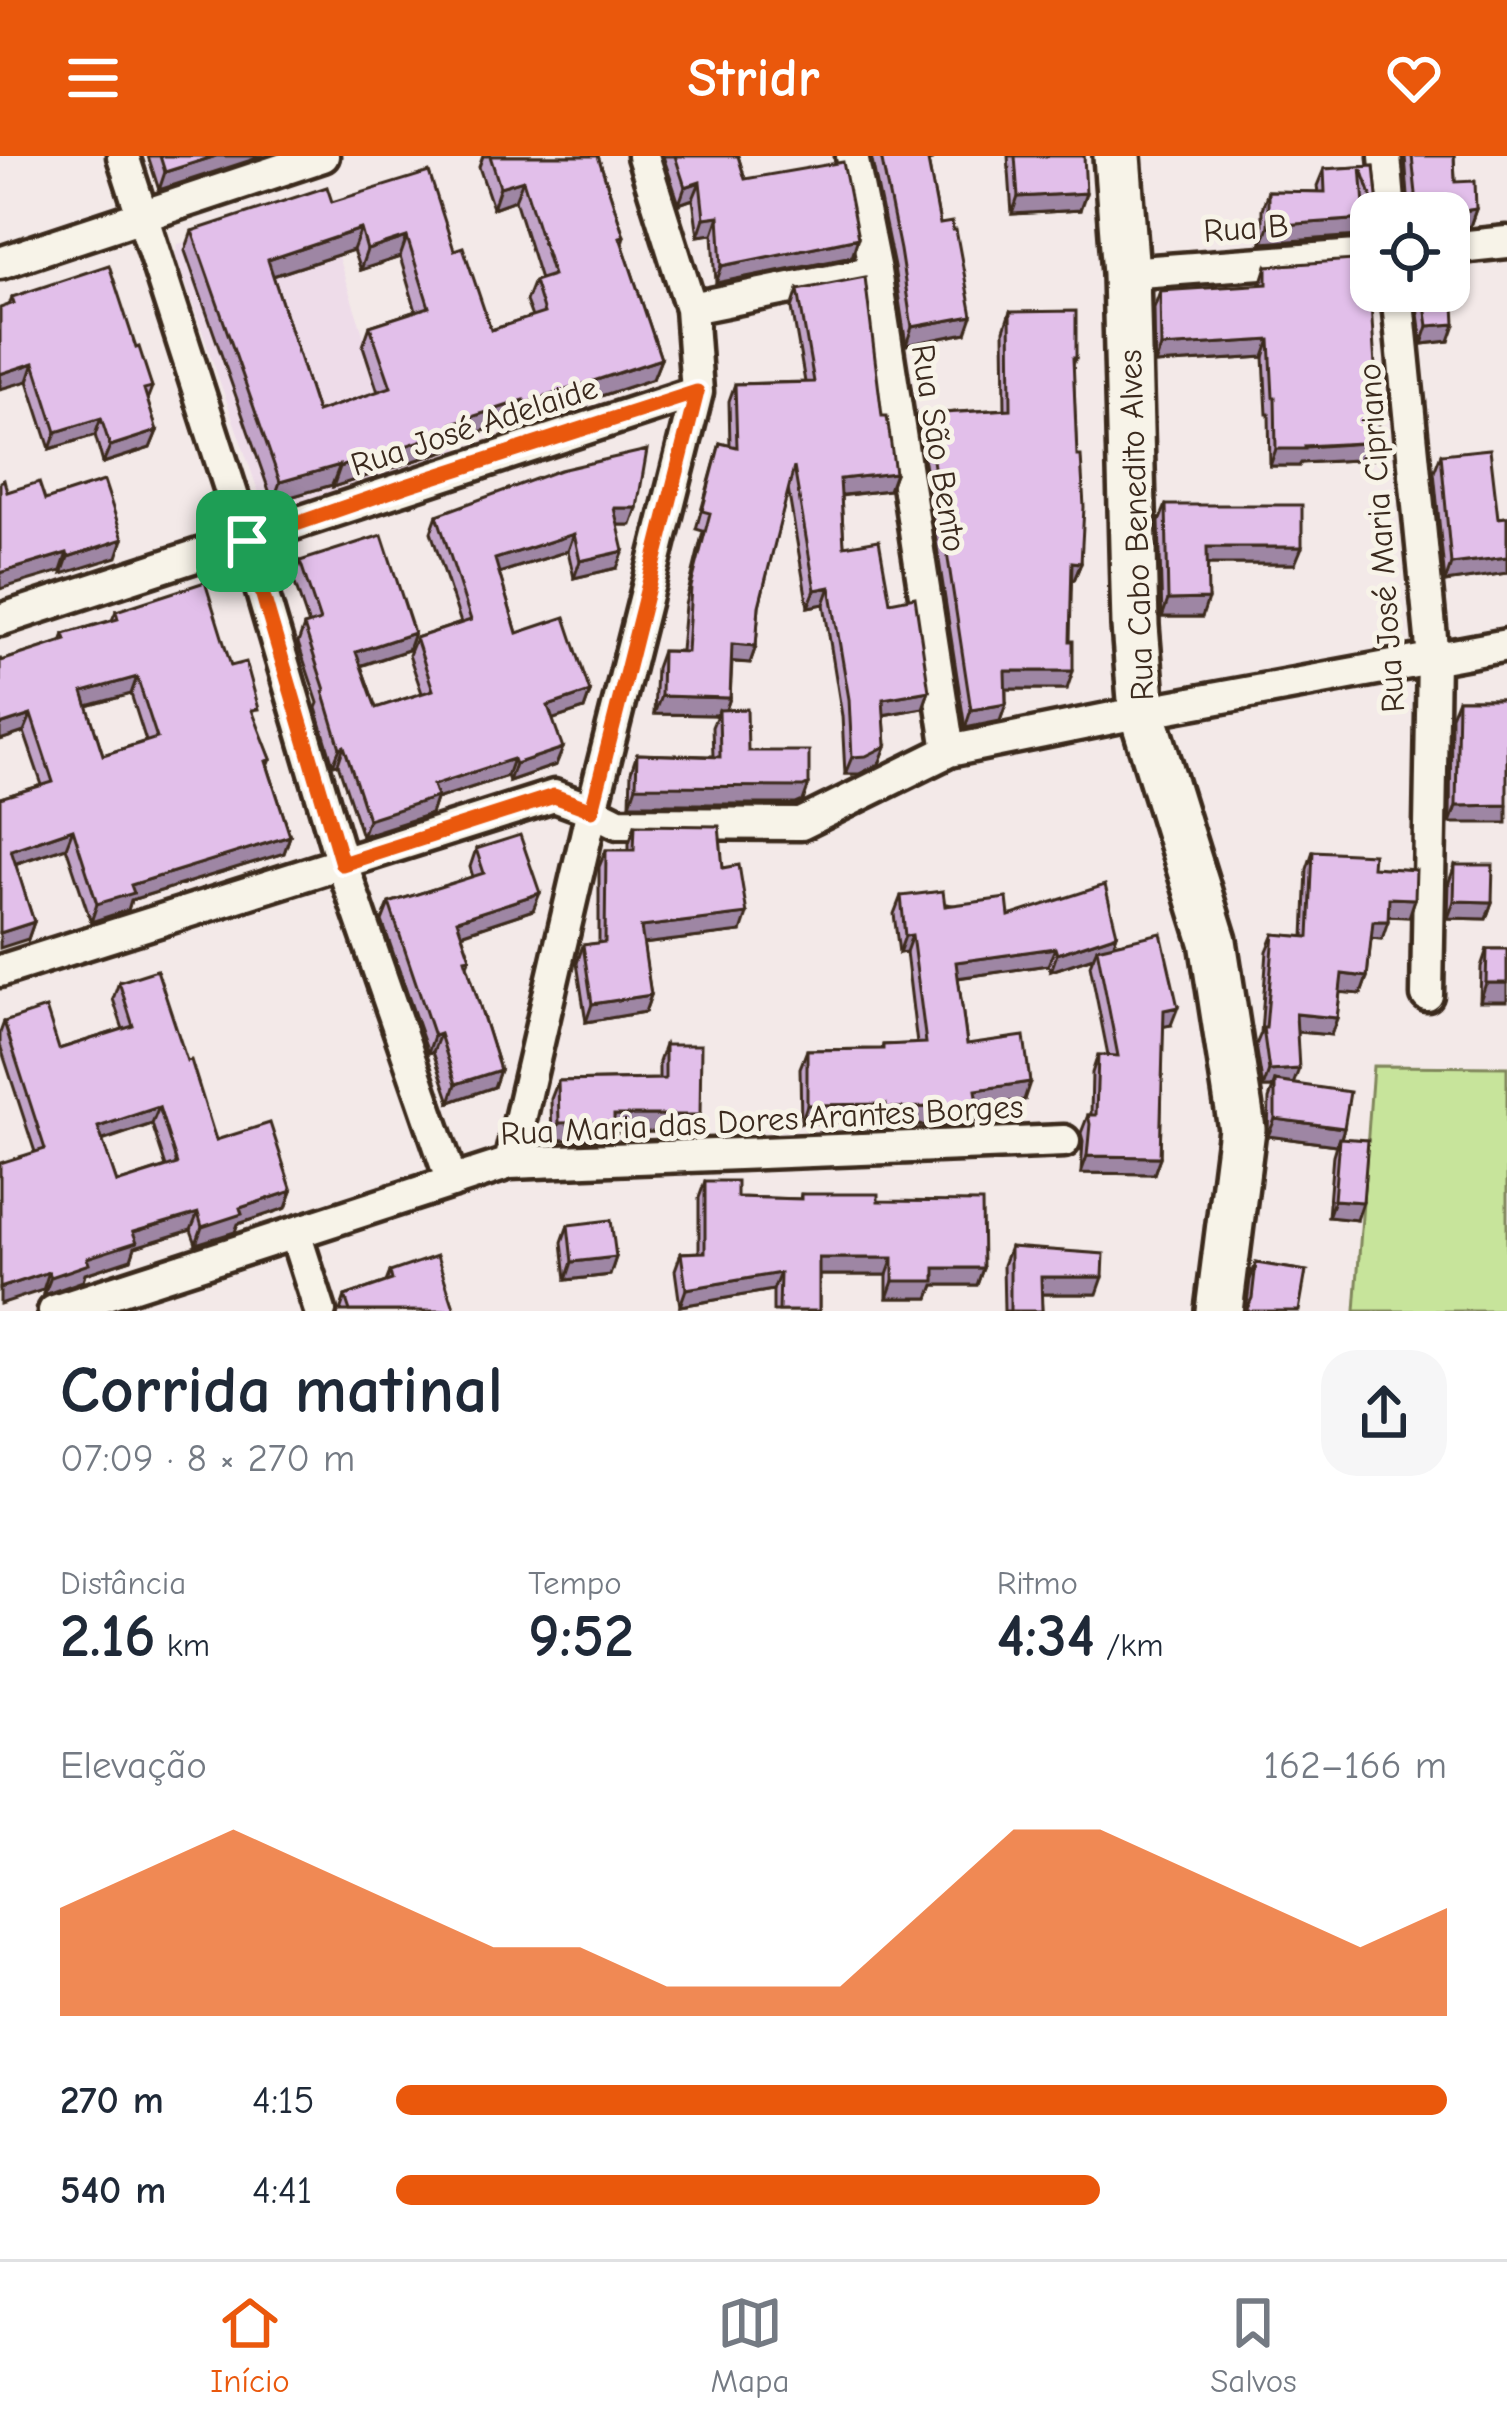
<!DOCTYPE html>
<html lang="pt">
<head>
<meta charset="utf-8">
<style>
  body { margin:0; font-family:"Comic Neue",sans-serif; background:#f6f6f7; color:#1f2937; height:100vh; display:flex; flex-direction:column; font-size:45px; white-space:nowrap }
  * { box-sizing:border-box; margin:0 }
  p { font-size:39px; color:#747a83 }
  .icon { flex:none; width:66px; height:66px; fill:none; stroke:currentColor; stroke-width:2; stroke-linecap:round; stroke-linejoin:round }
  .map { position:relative; height:1155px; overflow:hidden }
  .side { display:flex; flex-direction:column; background:#fff; flex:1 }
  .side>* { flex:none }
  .fabs { position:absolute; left:1350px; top:36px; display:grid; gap:24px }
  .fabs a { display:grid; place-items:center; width:120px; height:120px; border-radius:24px; background:#fff; box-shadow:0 3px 9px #0004; font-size:60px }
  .pin { position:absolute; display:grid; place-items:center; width:102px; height:102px; color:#fff; margin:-51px; border-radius:24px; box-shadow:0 6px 18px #0006 }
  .round { display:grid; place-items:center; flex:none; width:126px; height:126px; border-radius:36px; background:#f6f6f7 }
  .summary { display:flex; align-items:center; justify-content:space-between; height:204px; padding:0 60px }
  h1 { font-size:66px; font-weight:600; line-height:90px }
  .stats { display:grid; grid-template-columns:repeat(3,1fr); gap:18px; height:204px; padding:12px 60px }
  .stats div { display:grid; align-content:center }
  .stats b { font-size:60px; font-weight:600 }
  .stats small { font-size:33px; font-weight:400 }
  .stats p { font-size:33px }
  .chart { height:336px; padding:24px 60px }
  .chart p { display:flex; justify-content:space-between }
  .chart svg { width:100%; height:216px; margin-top:12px; fill:#ea580c; opacity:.7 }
  ul { padding:0 60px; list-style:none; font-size:39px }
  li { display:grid; grid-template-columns:192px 144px 1fr; align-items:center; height:90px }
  li i { height:30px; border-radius:15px; background:#ea580c }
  header { display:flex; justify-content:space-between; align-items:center; height:156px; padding:0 60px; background:#ea580c; color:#fff; font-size:54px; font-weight:600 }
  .tabs { display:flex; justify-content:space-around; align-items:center; height:168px; border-top:3px solid #e0e1e3; background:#fff; font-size:33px; color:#747a83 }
  .tabs a { display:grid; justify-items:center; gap:6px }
  .tabs .active { color:#ea580c }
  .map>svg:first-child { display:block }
  .built { fill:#eedce9 }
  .green { fill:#c7e49b; stroke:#81875c; stroke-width:3 }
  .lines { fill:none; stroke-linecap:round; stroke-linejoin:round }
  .minor-casing { stroke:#3b2a1e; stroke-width:39 }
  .primary-casing { stroke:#3b2a1e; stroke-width:54 }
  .minor { stroke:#f7f3e8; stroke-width:30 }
  .primary { stroke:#f7f3e8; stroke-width:45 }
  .wall { fill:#c2a4c9; stroke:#3b2a1e; stroke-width:3; fill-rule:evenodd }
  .shaded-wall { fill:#9e86a4; stroke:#3b2a1e; stroke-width:3 }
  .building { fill:#e2bfea; stroke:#3b2a1e; stroke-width:3; fill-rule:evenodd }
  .route-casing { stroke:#fff; stroke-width:24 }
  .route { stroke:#ea580c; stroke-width:15 }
  .labels { text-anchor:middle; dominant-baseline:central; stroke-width:10; stroke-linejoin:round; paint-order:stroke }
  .street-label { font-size:33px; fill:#3b2a1e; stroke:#f7f3e8 }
</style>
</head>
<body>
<header><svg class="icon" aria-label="menu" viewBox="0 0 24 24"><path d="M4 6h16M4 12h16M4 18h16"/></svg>Stridr<svg class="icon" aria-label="heart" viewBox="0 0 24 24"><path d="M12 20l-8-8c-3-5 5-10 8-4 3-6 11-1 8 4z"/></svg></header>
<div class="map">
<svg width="1507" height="1155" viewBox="0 0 1507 1155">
  <rect width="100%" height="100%" fill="#f3e9e8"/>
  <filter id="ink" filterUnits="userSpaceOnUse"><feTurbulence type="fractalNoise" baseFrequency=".00833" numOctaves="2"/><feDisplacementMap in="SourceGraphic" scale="24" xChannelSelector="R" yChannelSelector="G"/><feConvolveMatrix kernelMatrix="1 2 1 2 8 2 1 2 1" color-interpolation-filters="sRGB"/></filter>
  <g filter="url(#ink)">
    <path class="built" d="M 321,49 L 365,184 L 417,169 L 461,301 L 279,357 L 262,346 L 175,98 L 178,88 Z"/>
    <path class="green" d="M 1373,910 L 1507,911 L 1507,1155 L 1355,1155 Z"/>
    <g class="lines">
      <defs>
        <path id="minor" d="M 123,0 L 247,385 L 342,708 L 452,1026
          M 852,0 L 875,115 L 949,595
          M 1385,0 L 1390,57
          M 1449,92 L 1507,86
          M 0,107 L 323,0
          M 1126,117 L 1371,99
          M 1397,135 L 1433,502 L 1427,839
          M 691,152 L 875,115
          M 0,464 L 697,236
          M 0,815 L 554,640 L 592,654 L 618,667 L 801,668 L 949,595 L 1142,556 L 1507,489
          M 510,1007 L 592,654 L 697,236 L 691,152 L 643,0
          M 295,1077 L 320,1155
          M 54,1155 L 510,1007 L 1064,985"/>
        <path id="primary" d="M 1117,0 L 1126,117 L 1135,470 L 1142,556 L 1213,785 L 1242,973 L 1219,1155"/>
      </defs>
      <use href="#minor" class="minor-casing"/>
      <use href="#primary" class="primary-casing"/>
      <use href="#minor" class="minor"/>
      <use href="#primary" class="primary"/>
    </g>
    <path class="wall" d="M 148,0 L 264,0 L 159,34 Z
      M 483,0 L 598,0 L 624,80 L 622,87 L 661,203 L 653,223 L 518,267 L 517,264 L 451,285 L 448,294 L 333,331 L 332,329 L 273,346 L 185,95 L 192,75 L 332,46 L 454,94 L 491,174 L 532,161 L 526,145 L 534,125 L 540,123 L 515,44 L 493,52 L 479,11 ZM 353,94 L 360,114 L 400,101 L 416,155 L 370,170 L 363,190 L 378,236 L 317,256 L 273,120 Z
      M 663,0 L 738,0 L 745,23 L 852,100 L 716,127 L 713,78 L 698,80 L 693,43 L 679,48 Z
      M 871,0 L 934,0 L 932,4 L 928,5 L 940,68 L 966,177 L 906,189 L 894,111 Z
      M 1008,0 L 1084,0 L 1080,54 L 1012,58 Z
      M 1405,0 L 1454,0 L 1455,26 L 1476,53 L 1470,70 L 1409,53 Z
      M 1374,10 L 1377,41 L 1381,52 L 1393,57 L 1371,57 L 1371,75 L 1364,57 L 1359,80 L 1262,87 L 1262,53 L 1268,35 L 1318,36 L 1317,30 L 1324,13 Z
      M 1267,110 L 1374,303 L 1301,307 L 1299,310 L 1270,310 L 1269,258 L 1267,258 L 1264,201 L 1155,208 L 1154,152 L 1160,135 L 1261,129 Z
      M 798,134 L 882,260 L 895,317 L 889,334 L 841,340 L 844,390 L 890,446 L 929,535 L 923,552 L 884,559 L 886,590 L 879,608 L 859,618 L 845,618 L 842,560 L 824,448 L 808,451 L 788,333 L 759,450 L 756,490 L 750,507 L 732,506 L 730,542 L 726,554 L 748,595 L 803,645 L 796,648 L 630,648 L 631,616 L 637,598 L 713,600 L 712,571 L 717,559 L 654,558 L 656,512 L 662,495 L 681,495 L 685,449 L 703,375 L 696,373 L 720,287 L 730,290 L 729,245 L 735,228 L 805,226 L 792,152 Z
      M 1415,135 L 1449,135 L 1449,185 L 1422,188 Z
      M 12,141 L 136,192 L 152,231 L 147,244 L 157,275 L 150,292 L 103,307 L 95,279 L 50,293 L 28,225 L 9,149 Z
      M 1010,156 L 1076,202 L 1073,209 L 1081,407 L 1074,424 L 1071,424 L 1067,533 L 1006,533 L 1006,548 L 1000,565 L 965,572 L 919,275 L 926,258 L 1005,253 L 1004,174 Z
      M 1441,298 L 1498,362 L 1507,361 L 1507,417 L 1445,426 L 1434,316 Z
      M 1166,349 L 1295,408 L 1208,408 L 1202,461 L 1162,461 L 1159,366 Z
      M 437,359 L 631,369 L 618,369 L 617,412 L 574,422 L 568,395 L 499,417 L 517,477 L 590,536 L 584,553 L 553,563 L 556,609 L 509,625 L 507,620 L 436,643 L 431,658 L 362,680 L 338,608 L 333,609 L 316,552 L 318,547 L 298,487 L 304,470 L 309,469 L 293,422 L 300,405 L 414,477 L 408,494 L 361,510 L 376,552 L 422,537 L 409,499 L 416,482 L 461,467 L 431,376 Z
      M 116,455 L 231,510 L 271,603 L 268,611 L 290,680 L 284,697 L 131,744 L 128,754 L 91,766 L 66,691 L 15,708 L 34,766 L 28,783 L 0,642 L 42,629 L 24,576 L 0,584 L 0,502 L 1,505 L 61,486 L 64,478 L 112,464 ZM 131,538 L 146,585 L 103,599 L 87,550 Z
      M 1458,543 L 1507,543 L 1450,667 L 1451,560 Z
      M 635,669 L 723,712 L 741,776 L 643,788 L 651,839 L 645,856 L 586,866 L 577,807 L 583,789 L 599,787 L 599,711 L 606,694 L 629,694 L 629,687 Z
      M 476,693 L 533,754 L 462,778 L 470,802 L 467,809 L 500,914 L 494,931 L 450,946 L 433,896 L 428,897 L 382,765 L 389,747 L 473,721 L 470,711 Z
      M 1313,695 L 1372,711 L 1415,743 L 1409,761 L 1388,760 L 1382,783 L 1371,782 L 1367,821 L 1361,838 L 1340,836 L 1337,862 L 1331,879 L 1297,876 L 1293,928 L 1344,972 L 1341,982 L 1357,1064 L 1328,1061 L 1333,999 L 1336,989 L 1268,980 L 1269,943 L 1273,932 L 1263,932 L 1256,889 L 1261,877 L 1267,795 L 1274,778 L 1304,781 L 1307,713 Z
      M 1455,709 L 1492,746 L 1486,763 L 1448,762 L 1449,726 Z
      M 901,740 L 1117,778 L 1114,788 L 1171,869 L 1163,870 L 1160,1001 L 1154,1018 L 1081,1017 L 1083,985 L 1081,977 L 1088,959 L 1091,959 L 1092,917 L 1098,899 L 1108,899 L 1090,809 L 1093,801 L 1051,815 L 1048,809 L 958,822 L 967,888 L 1024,944 L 979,950 L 973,969 L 928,971 L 927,969 L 880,970 L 880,966 L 801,967 L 800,912 L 807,894 L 882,893 L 883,889 L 917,888 L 906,796 L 899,797 L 894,758 Z
      M 1487,793 L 1507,793 L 1480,845 L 1481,811 Z
      M 119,826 L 187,905 L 216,984 L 292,1035 L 286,1052 L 238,1068 L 235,1076 L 196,1088 L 191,1074 L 135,1091 L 131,1103 L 85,1118 L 83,1125 L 44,1139 L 35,996 L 0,889 L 0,877 L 4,866 L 59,893 L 123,873 L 113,843 ZM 152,968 L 166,1011 L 117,1027 L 102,985 Z
      M 665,889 L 694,976 L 610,976 L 607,983 L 552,984 L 551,943 L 558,925 L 659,923 L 659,906 Z
      M 705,1025 L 737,1041 L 800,1043 L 801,1038 L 878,1045 L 983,1112 L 977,1129 L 934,1129 L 929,1142 L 887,1142 L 887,1119 L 819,1119 L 819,1155 L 773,1155 L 773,1134 L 680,1150 L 675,1114 L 681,1097 L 699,1096 L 699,1042 Z
      M 568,1069 L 616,1101 L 610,1119 L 566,1124 L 562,1086 Z
      M 1010,1091 L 1097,1138 L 1041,1138 L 1042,1155 L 1004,1155 L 1003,1109 Z
      M 1256,1107 L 1306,1115 L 1246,1155 L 1250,1124 Z
      M 390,1116 L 455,1155 L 340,1155 L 345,1140 L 386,1126 Z"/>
    <path class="shaded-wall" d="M 216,0 L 264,0 L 159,34 L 165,16 Z
      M 523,24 L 515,44 L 493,52 L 500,31 Z
      M 700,26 L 693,43 L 679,48 L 685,31 Z
      M 1086,37 L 1080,54 L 1012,58 L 1018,41 Z
      M 1476,53 L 1470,70 L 1449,73 L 1449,57 Z
      M 719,60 L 713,78 L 698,80 L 704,62 Z
      M 1365,63 L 1359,80 L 1262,87 L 1268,70 Z
      M 361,73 L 353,94 L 260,124 L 268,104 Z
      M 407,81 L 400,101 L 360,114 L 367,94 Z
      M 858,82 L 852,100 L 716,127 L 722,110 Z
      M 972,160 L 966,177 L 906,189 L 912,171 Z
      M 1455,168 L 1449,185 L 1422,188 L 1428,170 Z
      M 1270,184 L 1264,201 L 1155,208 L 1161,191 Z
      M 661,203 L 653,223 L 518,267 L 526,247 Z
      M 34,207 L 28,225 L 0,233 L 0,218 Z
      M 524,244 L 517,264 L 451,285 L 448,294 L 333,331 L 340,311 L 453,267 Z
      M 101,262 L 95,279 L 50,293 L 56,276 Z
      M 157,275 L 150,292 L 103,307 L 110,290 Z
      M 1380,286 L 1374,303 L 1301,307 L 1299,310 L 1270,310 L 1276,293 Z
      M 340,309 L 332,329 L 273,346 L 280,326 Z
      M 895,317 L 889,334 L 834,340 L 840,323 Z
      M 614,352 L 637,352 L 631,369 L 608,369 Z
      M 574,378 L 568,395 L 489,420 L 495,403 Z
      M 123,383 L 117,401 L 62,418 L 68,401 Z
      M 1207,391 L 1302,391 L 1295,408 L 1201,408 Z
      M 624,395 L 617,412 L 574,422 L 580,405 Z
      M 67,397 L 61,415 L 0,433 L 0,417 Z
      M 1507,401 L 1507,417 L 1445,426 L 1451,408 Z
      M 1072,406 L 1081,407 L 1074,424 L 1066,424 Z
      M 830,431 L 824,448 L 808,451 L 815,434 Z
      M 1208,443 L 1202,461 L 1162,461 L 1168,444 Z
      M 414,477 L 408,494 L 350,513 L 356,496 Z
      M 732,488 L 756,490 L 750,507 L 726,505 Z
      M 1005,515 L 1073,515 L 1067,533 L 999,533 Z
      M 137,521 L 131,538 L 76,553 L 83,536 Z
      M 929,535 L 923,552 L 876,560 L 883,543 Z
      M 590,536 L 584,553 L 542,567 L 548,550 Z
      M 661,540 L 730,542 L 724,559 L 719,554 L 717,559 L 654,558 Z
      M 1006,548 L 1000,565 L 965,572 L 971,554 Z
      M 31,559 L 24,576 L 0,584 L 0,569 Z
      M 344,590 L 338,608 L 333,609 L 340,592 Z
      M 886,590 L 879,608 L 859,618 L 845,618 L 852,601 Z
      M 563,592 L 556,609 L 509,625 L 515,608 Z
      M 513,603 L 507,620 L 436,643 L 431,658 L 362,680 L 368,663 L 433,629 Z
      M 809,628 L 803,645 L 796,648 L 630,648 L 636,630 Z
      M 1507,649 L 1507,667 L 1450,667 L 1456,650 Z
      M 73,673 L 66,691 L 4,711 L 11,694 Z
      M 290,680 L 284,697 L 131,744 L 128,754 L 91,766 L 97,748 L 131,729 Z
      M 540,737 L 533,754 L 451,781 L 457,764 Z
      M 1389,742 L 1415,743 L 1409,761 L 1383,760 Z
      M 1454,745 L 1492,746 L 1486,763 L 1448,762 Z
      M 747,758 L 741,776 L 634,789 L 641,771 Z
      M 1373,765 L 1388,765 L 1382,783 L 1367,782 Z
      M 34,766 L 28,783 L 0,792 L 0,777 Z
      M 1117,778 L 1111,796 L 1097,792 L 1093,801 L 1051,815 L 1057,798 Z
      M 912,779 L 906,796 L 899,797 L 905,780 Z
      M 1055,792 L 1048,809 L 949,823 L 956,806 Z
      M 1342,818 L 1367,821 L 1361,838 L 1335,836 Z
      M 1486,827 L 1507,827 L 1507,845 L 1480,845 Z
      M 651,839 L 645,856 L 586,866 L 592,848 Z
      M 1178,851 L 1171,869 L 1157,872 L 1164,854 Z
      M 1296,858 L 1337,862 L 1331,879 L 1290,875 Z
      M 440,878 L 433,896 L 428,897 L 434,880 Z
      M 1299,913 L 1292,931 L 1275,925 L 1272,932 L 1263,932 L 1269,915 Z
      M 500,914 L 494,931 L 450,946 L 456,928 Z
      M 1030,926 L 1024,944 L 970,951 L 976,934 Z
      M 886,948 L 880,966 L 801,967 L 807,949 Z
      M 159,951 L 152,968 L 91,988 L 98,971 Z
      M 934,951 L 927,969 L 880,970 L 886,952 Z
      M 979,952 L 973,969 L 928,971 L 934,954 Z
      M 614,959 L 700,959 L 694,976 L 610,976 L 607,983 L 552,984 L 559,967 Z
      M 1275,963 L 1344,972 L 1339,988 L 1339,982 L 1336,989 L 1268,980 Z
      M 1087,1000 L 1160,1001 L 1154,1018 L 1081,1017 Z
      M 292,1035 L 286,1052 L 238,1068 L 235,1076 L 196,1088 L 202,1071 L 240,1052 Z
      M 1334,1044 L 1363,1046 L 1357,1064 L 1328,1061 Z
      M 198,1057 L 191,1074 L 135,1091 L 131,1103 L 85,1118 L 83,1125 L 44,1139 L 51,1121 L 133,1076 Z
      M 616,1101 L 610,1119 L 566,1124 L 572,1106 Z
      M 819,1102 L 893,1102 L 887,1119 L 813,1119 Z
      M 935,1112 L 983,1112 L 977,1129 L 934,1129 L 929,1142 L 887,1142 L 893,1125 Z
      M 49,1116 L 43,1134 L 0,1148 L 0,1132 Z
      M 780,1117 L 773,1134 L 680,1150 L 686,1133 Z
      M 1041,1121 L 1103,1121 L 1097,1138 L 1034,1138 Z"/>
    <path class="building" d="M 160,0 L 216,0 L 165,16 Z
      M 490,0 L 598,0 L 624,80 L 620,81 L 661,203 L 526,247 L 524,244 L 453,267 L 455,274 L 340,311 L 340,309 L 280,326 L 192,75 L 327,31 L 332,46 L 429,16 L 454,94 L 463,91 L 491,174 L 544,157 L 534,125 L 553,119 L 523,24 L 500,31 ZM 361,73 L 367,94 L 407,81 L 429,151 L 370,170 L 391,231 L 317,256 L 268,104 Z
      M 675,0 L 738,0 L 745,23 L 843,6 L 858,82 L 722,110 L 719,60 L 704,62 L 700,26 L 685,31 Z
      M 881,0 L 927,0 L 940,68 L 952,66 L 953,74 L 956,74 L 972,160 L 912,171 L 900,94 Z
      M 1015,0 L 1084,0 L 1086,37 L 1018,41 Z
      M 1412,0 L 1454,0 L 1455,26 L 1475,25 L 1476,53 L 1449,57 L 1404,57 L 1413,49 L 1416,38 Z
      M 1361,10 L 1365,63 L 1268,70 L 1268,35 L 1325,36 L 1324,13 L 1374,10 L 1377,41 L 1381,52 L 1393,57 L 1377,57 Z
      M 1449,92 L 1451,93 L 1455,168 L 1428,170 L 1423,135 L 1449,135 Z
      M 1368,103 L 1380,286 L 1305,290 L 1305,293 L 1276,293 L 1275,241 L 1273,241 L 1270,184 L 1161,191 L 1160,135 L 1267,128 L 1267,110 Z
      M 109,109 L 136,192 L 139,191 L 152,231 L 144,233 L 157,275 L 110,290 L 101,262 L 56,276 L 34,207 L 0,218 L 0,152 L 14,147 L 12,141 Z
      M 865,121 L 882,260 L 887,260 L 895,317 L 840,323 L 844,390 L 879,384 L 890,446 L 915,441 L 929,535 L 883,543 L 886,590 L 866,600 L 852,601 L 849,543 L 830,431 L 815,434 L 794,311 L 759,450 L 756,490 L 732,488 L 730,542 L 661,540 L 662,495 L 687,496 L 691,431 L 710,357 L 702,355 L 720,287 L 737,291 L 735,228 L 814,226 L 798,134 Z
      M 1076,155 L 1076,202 L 1073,202 L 1077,300 L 1081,300 L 1084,351 L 1081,407 L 1072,406 L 1070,485 L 1073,485 L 1073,515 L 1005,515 L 1006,548 L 971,554 L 926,258 L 1011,253 L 1010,156 Z
      M 1490,293 L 1498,362 L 1507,361 L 1507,401 L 1451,408 L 1441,298 Z
      M 647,294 L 637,352 L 614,352 L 624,395 L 580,405 L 574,378 L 495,403 L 517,477 L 565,461 L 590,536 L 548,550 L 563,592 L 515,608 L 513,603 L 433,629 L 437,641 L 368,663 L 344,590 L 340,592 L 323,535 L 325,534 L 304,470 L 320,465 L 300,405 L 382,379 L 414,477 L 356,496 L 376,552 L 433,534 L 416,482 L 471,464 L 437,359 L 560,314 Z
      M 4,324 L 7,336 L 39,326 L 45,344 L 104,325 L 123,383 L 68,401 L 67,397 L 0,417 L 0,326 Z
      M 1166,349 L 1302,349 L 1302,391 L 1207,391 L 1208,443 L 1168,444 Z
      M 205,426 L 231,510 L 246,506 L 259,553 L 252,554 L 271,603 L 266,605 L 290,680 L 131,729 L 134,737 L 97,748 L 73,673 L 11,694 L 34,766 L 0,777 L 0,642 L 53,626 L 31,559 L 0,569 L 0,502 L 1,505 L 66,484 L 64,478 L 118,463 L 116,455 ZM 137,521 L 157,582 L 103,599 L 83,536 Z
      M 1458,543 L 1507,543 L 1507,649 L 1456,650 Z
      M 747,553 L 748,595 L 809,595 L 809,628 L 803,631 L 636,630 L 637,598 L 720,601 L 719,554 Z
      M 635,669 L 719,670 L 723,712 L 739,709 L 747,758 L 641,771 L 651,839 L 592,848 L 583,789 L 605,786 L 606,694 L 634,694 Z
      M 520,679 L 540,737 L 457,764 L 470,802 L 465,803 L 500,914 L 456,928 L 440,878 L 434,880 L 389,747 L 484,717 L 476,693 Z
      M 1313,695 L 1373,698 L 1372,711 L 1416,714 L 1415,743 L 1389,742 L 1388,765 L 1373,765 L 1367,821 L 1342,818 L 1337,862 L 1296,858 L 1299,913 L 1269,915 L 1263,872 L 1266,872 L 1274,778 L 1309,781 Z
      M 1455,709 L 1493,709 L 1492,746 L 1454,745 Z
      M 1105,729 L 1117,778 L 1057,798 L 1055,792 L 956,806 L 967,888 L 1024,880 L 1030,926 L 976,934 L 979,952 L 934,954 L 934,951 L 886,952 L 886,948 L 807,949 L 807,894 L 883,893 L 883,889 L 926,887 L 912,779 L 905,780 L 901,740 L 943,735 L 945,750 L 1007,742 L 1009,760 Z
      M 1161,777 L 1178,851 L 1164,854 L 1160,1001 L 1087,1000 L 1090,968 L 1088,959 L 1096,959 L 1098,899 L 1118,900 L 1097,792 Z
      M 1487,793 L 1507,793 L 1507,827 L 1486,827 Z
      M 157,814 L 187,905 L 191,904 L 216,984 L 270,967 L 292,1035 L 240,1052 L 242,1058 L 202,1071 L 198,1057 L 133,1076 L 137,1086 L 87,1102 L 89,1108 L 51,1121 L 49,1116 L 0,1132 L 0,1007 L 45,993 L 4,866 L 46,852 L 59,893 L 133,870 L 119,826 ZM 159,951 L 177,1008 L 117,1027 L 98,971 Z
      M 665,889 L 701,889 L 700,959 L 614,959 L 614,966 L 559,967 L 558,925 L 665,923 Z
      M 1275,925 L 1350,936 L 1344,972 L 1275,963 Z
      M 1339,982 L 1368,984 L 1363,1046 L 1334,1044 Z
      M 705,1025 L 737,1025 L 737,1041 L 801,1043 L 801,1038 L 878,1038 L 878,1045 L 982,1046 L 983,1112 L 935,1112 L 935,1125 L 893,1125 L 893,1102 L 819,1102 L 819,1155 L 779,1155 L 780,1117 L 686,1133 L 681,1097 L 705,1096 Z
      M 611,1064 L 616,1101 L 572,1106 L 568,1069 Z
      M 1010,1091 L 1104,1098 L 1103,1121 L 1041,1121 L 1042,1155 L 1010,1155 Z
      M 437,1100 L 455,1155 L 350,1155 L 345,1140 L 392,1124 L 390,1116 Z
      M 1256,1107 L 1306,1115 L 1299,1155 L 1246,1155 L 1252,1142 Z"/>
  </g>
  <g class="lines" filter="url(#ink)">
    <defs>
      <path id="route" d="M 697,236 L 592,654 L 554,640 L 342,708 L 247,385 L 409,329 Z"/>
    </defs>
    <use href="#route" class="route-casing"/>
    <use href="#route" class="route"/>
  </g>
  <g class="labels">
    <g class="street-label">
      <text transform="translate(1246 72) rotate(-4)">Rua B</text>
      <text transform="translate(474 270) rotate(-18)">Rua José Adelaide</text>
      <text transform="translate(939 292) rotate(81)">Rua São Bento</text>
      <text transform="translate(1136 369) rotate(-92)">Rua Cabo Benedito Alves</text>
      <text transform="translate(1381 382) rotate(-94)">Rua José Maria Cipriano</text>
      <text transform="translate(762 964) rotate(-3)">Rua Maria das Dores Arantes Borges</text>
    </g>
  </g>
</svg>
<div class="fabs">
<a><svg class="icon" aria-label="locate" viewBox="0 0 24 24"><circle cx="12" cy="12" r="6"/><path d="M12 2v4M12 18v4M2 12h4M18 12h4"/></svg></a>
</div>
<div class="pin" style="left:247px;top:385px;background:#1e9e55"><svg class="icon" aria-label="arrive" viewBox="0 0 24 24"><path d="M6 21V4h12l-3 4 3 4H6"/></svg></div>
</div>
<section class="side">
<div class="summary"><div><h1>Corrida matinal</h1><p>07:09 · 8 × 270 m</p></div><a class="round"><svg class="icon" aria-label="share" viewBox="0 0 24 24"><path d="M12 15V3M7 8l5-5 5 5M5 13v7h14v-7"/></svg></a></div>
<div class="stats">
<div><p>Distância</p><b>2.16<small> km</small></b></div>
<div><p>Tempo</p><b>9:52</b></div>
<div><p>Ritmo</p><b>4:34<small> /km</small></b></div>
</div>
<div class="chart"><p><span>Elevação</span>162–166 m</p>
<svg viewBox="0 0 160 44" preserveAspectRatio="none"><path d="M0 44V22L10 14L20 6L30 14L40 22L50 30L60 30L70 38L80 38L90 38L100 22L110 6L120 6L130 14L140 22L150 30L160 22V44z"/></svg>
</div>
<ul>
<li><b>270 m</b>4:15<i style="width:100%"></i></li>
<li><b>540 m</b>4:41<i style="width:67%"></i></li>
</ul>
</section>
<nav class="tabs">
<a class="active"><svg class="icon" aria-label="home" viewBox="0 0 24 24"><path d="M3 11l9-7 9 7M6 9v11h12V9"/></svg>Início</a>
<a><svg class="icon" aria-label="map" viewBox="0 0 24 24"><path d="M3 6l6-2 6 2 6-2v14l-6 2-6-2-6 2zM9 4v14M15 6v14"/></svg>Mapa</a>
<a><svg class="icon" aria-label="saved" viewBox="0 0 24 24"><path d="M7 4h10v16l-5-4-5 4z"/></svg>Salvos</a>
</nav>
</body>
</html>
